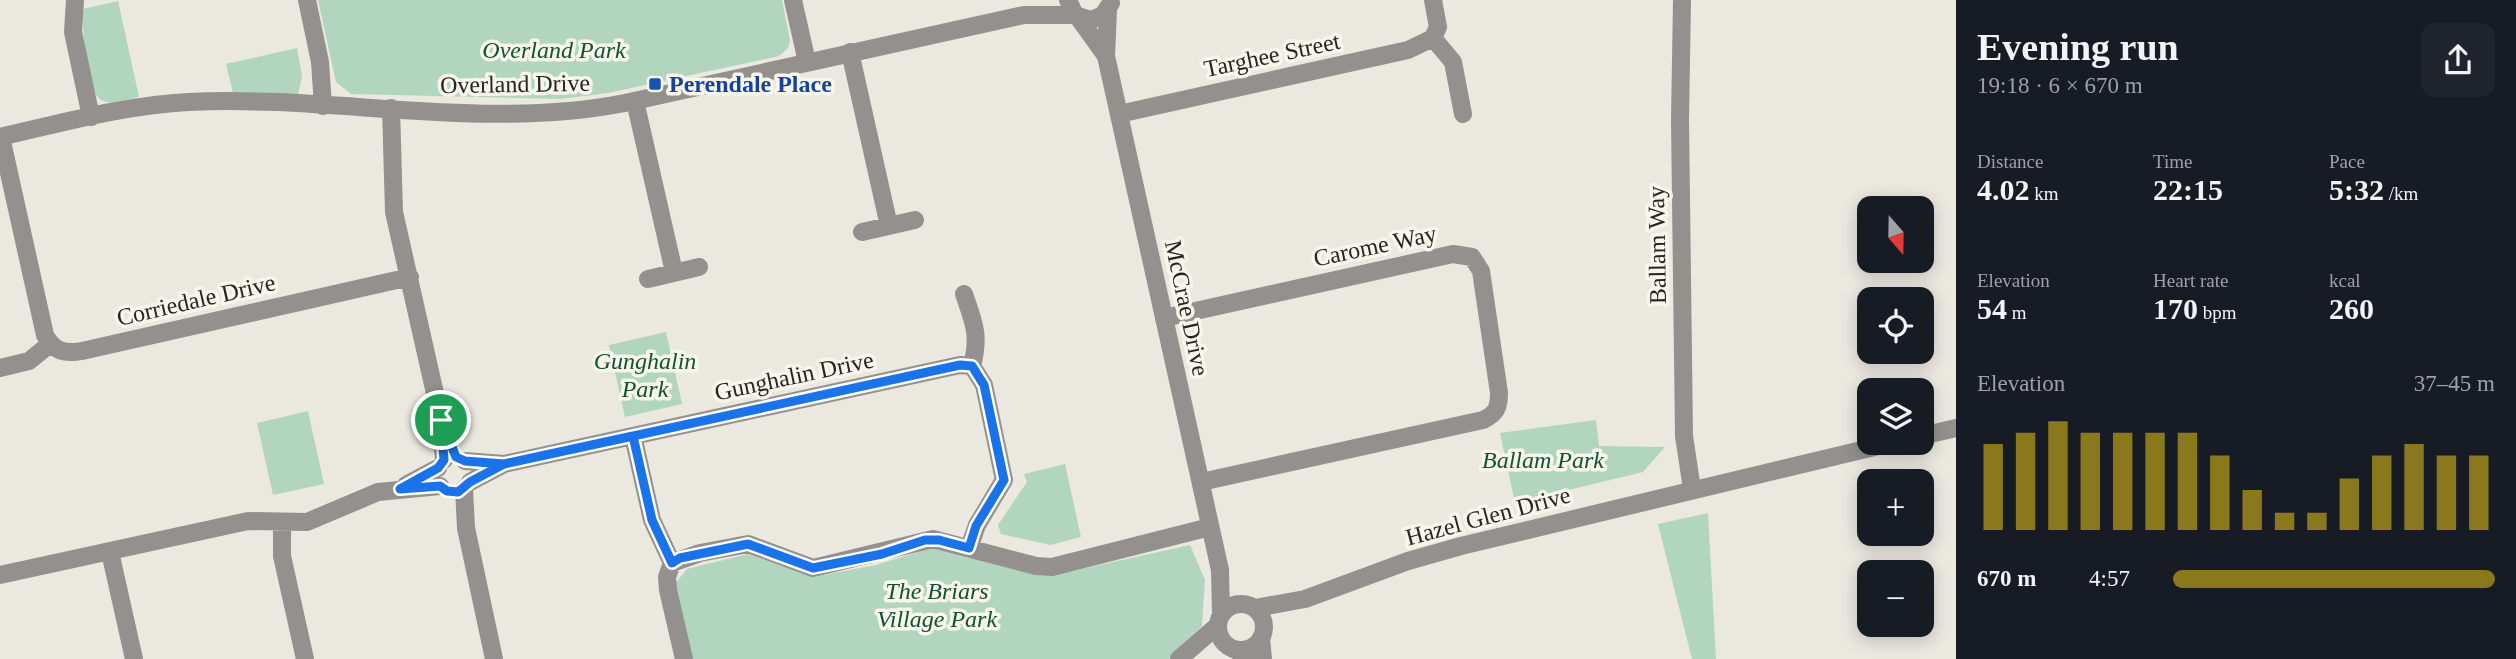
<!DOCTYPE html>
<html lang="en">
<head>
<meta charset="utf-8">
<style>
  body { margin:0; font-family:Georgia,serif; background:#20242c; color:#f1f3f6; height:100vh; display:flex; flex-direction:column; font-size:26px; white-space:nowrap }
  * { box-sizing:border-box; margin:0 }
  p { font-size:23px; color:#9ea1a6 }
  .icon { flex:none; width:38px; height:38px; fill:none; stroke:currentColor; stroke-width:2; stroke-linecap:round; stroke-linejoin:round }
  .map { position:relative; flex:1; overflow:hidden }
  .panel { display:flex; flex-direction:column; background:#171b24; width:560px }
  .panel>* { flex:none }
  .needle { width:46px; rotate:160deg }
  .fabs { position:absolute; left:1857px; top:196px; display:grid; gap:14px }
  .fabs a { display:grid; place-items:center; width:77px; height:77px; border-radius:14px; background:#171b24; box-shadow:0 4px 18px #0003; font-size:35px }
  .pin { position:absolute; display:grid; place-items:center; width:60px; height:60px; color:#fff; margin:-30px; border:4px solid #fff; border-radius:50%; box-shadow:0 2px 7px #0007 }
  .round { display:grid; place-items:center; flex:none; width:74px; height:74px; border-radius:14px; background:#20242c }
  .summary { display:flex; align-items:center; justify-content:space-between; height:119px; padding:0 21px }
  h1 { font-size:38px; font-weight:700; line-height:52px }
  .stats { display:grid; grid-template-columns:repeat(3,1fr); gap:10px; height:119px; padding:7px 21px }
  .stats div { display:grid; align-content:center }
  .stats b { font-size:30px; font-weight:700 }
  .stats small { font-size:19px; font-weight:400 }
  .stats p { font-size:19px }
  .chart { height:196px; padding:14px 21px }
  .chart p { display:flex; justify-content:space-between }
  .chart svg { width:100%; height:126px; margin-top:7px; stroke:#8a781d; stroke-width:6 }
  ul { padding:0 21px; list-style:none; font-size:23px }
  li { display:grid; grid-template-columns:112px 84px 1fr; align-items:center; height:52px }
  li i { height:18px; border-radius:9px; background:#8a781d }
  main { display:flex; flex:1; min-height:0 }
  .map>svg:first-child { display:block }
  .green { fill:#b1d5be }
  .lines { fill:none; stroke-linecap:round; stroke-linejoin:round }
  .minor { stroke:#94908e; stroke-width:18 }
  .tertiary { stroke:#94908e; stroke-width:18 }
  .route-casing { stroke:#fff; stroke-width:14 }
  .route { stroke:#1a73e8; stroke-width:9 }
  .transit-dot { fill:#1a4fb4; stroke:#f7f5ec; stroke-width:2.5 }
  .labels { text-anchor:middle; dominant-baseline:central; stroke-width:7; stroke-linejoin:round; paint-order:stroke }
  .park-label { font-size:24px; font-style:italic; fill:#115233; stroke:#f7f5ec }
  .street-label { font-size:24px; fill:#262522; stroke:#f7f5ec }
  .transit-label { font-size:24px; font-weight:bold; fill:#164399; stroke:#f7f5ec; text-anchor:start }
</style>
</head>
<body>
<main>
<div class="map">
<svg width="1956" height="659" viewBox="0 0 1956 659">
  <rect width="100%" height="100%" fill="#eae8df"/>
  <path class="green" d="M 318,0 L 782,0 L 790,41 L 788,48 L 779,56 L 608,93 L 560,99 L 351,94 L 336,82 Z
    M 118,1 L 139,97 C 128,99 111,106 101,100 C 86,90 82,27 83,9 Z
    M 297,48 L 302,76 L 298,95 L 233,93 L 226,64 Z
    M 666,332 L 682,404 L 625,417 L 609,345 Z
    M 308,411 L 324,484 L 273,495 L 257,423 Z
    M 1596,420 L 1599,446 L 1665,447 L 1643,472 L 1515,503 L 1500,433 Z
    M 1065,464 L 1081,537 L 1050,545 L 1001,534 L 998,525 L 1027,482 L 1024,474 Z
    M 1708,513 L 1716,659 L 1692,659 L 1658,524 Z
    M 1190,545 L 1205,580 L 1202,626 L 1169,659 L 691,659 L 674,585 L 687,569 L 748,554 L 812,577 L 876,565 L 934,547 L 1054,575 Z"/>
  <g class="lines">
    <path class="minor" d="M 75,0 L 73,32 L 91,117
      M 307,0 L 320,62 L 323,106
      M 793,0 L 807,62
      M 1433,0 L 1438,27 L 1433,38 L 1453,62 L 1463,114
      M 1682,0 L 1680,120 L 1684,436 L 1692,489
      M 850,52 L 889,226
      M 635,101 L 674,272
      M 391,108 L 394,212 L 441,420 L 444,460
      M 1119,114 L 1408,50 L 1433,38
      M 1,137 L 45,335 C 54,352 65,354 82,351 L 410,277
      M 862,232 L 915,220
      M 648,279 L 699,267
      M 964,294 C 974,323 980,335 972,366
      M 1164,318 L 1453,254 L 1472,257 L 1481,271 L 1499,393 C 1499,408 1496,414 1483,420 L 1201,482
      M 0,368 L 29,361 L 50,344
      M 633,436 L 652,520 L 672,563
      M 465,461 L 504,464 L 960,365 L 972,366 L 984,385 L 1004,480 L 977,525 L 969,548
      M 470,482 L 504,464
      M 406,485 L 438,468
      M 464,489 L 466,528 L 494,659
      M 282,522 L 282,556 L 305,659
      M 110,552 L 134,659
      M 0,575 L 248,521 L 307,522 L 378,492 L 440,486
      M 1261,638 L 1263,659
      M 1237,650 L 1245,659
      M 684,659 L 668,590 L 667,577 L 672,563 L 700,553 L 748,544 L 813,568 L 933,539 L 1036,566 L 1052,567 L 1210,527"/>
    <path class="tertiary" d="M 1068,0 L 1075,15 L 1091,20 L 1103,15 L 1111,3
      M 1108,10 L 1106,56 L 1220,570 L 1221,614
      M 1078,17 L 1106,56
      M 0,137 C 62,123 125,105 189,102 C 333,95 482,131 625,103 L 1024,15 L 1075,15
      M 1922,436 L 1956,428
      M1218 627a23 23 0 1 1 46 0a23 23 0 1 1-46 0Z
      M 1255,608 L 1305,599 L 1408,561 L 1461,546 L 1891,443
      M 1179,659 L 1217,626"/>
  </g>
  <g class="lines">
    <defs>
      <path id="route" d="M 441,420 L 444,460 L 438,468 L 400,489 L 440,486 L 447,491 L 458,492 L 470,482 L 504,464 L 633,436 L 652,520 L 672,563 L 680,558 L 748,544 L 813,568 L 882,554 L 925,540 L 939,540 L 969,548 L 976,526 L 1004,480 L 984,385 L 972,366 L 960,365 L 504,464 L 465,461 L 456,457 L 441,420"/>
    </defs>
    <use href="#route" class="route-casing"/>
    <use href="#route" class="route"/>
  </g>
  <rect class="transit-dot" x="648" y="77" width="14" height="14" rx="3.5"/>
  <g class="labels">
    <g class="park-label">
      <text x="554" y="50">Overland Park</text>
      <text x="645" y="361">Gunghalin<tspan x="645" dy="28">Park</tspan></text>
      <text x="1543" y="460">Ballam Park</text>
      <text x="937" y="591">The Briars<tspan x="937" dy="28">Village Park</tspan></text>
    </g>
    <g class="street-label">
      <text transform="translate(1272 55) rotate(-12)">Targhee Street</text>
      <text transform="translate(515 84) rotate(-1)">Overland Drive</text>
      <text transform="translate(1657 245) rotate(-91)">Ballam Way</text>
      <text transform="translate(1375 246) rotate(-12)">Carome Way</text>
      <text transform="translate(196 300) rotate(-13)">Corriedale Drive</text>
      <text transform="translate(1187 308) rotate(78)">McCrae Drive</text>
      <text transform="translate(794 376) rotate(-12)">Gunghalin Drive</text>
      <text transform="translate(1488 516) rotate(-15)">Hazel Glen Drive</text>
    </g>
    <g class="transit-label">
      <text x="669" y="84">Perendale Place</text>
    </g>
  </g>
</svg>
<div class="fabs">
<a><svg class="needle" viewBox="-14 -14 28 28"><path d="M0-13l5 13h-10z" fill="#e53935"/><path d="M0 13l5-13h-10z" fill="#9ea1a6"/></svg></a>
<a><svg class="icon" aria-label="locate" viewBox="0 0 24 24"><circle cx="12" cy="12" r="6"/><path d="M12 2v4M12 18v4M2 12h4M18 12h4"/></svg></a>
<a><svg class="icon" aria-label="layers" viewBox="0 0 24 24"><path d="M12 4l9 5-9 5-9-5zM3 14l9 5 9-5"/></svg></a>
<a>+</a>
<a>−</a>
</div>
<div class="pin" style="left:441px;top:420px;background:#1e9e55"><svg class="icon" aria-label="arrive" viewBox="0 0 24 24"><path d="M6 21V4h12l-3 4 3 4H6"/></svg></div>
</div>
<section class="panel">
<div class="summary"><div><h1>Evening run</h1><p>19:18 · 6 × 670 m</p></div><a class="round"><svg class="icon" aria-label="share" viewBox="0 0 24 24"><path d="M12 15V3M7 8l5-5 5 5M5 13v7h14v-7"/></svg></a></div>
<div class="stats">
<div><p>Distance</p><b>4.02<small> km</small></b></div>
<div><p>Time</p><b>22:15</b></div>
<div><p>Pace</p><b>5:32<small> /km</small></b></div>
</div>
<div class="stats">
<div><p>Elevation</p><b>54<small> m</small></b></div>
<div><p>Heart rate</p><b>170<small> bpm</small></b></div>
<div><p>kcal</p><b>260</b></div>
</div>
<div class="chart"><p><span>Elevation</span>37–45 m</p>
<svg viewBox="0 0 160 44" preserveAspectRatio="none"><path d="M5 44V14M15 44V10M25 44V6M35 44V10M45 44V10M55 44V10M65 44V10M75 44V18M85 44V30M95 44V38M105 44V38M115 44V26M125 44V18M135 44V14M145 44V18M155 44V18"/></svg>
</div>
<ul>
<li><b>670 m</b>4:57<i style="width:100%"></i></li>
</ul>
</section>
</main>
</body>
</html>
